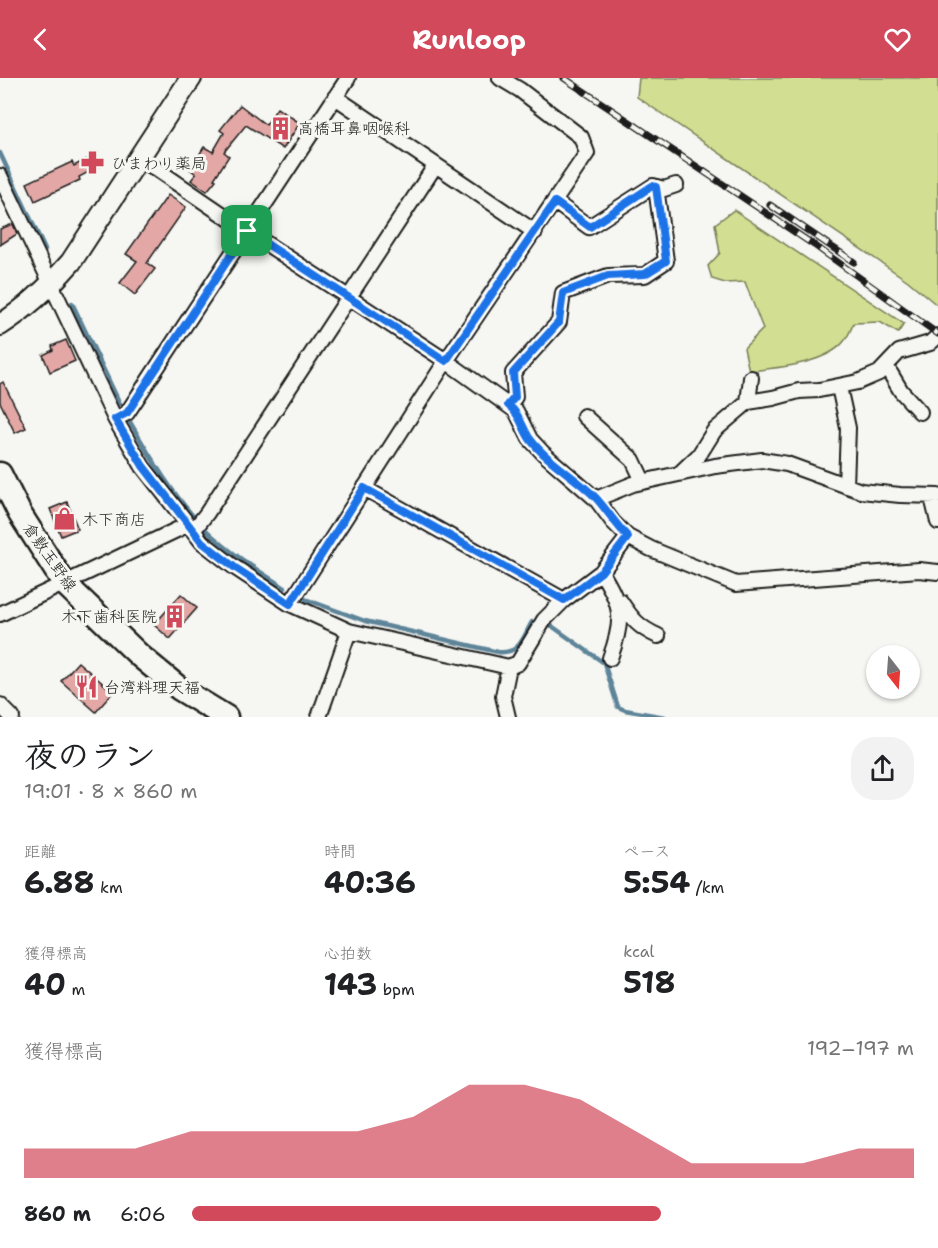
<!DOCTYPE html>
<html lang="ja">
<head>
<meta charset="utf-8">
<style>
  body { margin:0; font-family:"Shantell Sans","Klee One",sans-serif; background:#f2f2f2; color:#202124; height:100vh; display:flex; flex-direction:column; font-size:22px; white-space:nowrap }
  * { box-sizing:border-box; margin:0 }
  p { font-size:20px; color:#757577 }
  .icon { flex:none; width:33px; height:33px; fill:none; stroke:currentColor; stroke-width:2; stroke-linecap:round; stroke-linejoin:round }
  .map { position:relative; height:639px; overflow:hidden }
  .sheet { display:flex; flex-direction:column; background:#fff; flex:1 }
  .sheet>* { flex:none }
  .needle { width:39px; rotate:163deg }
  .tools { position:absolute; left:866px; top:567px; display:grid; gap:12px }
  .tools a { display:grid; place-items:center; width:54px; height:54px; border-radius:50%; background:#fff; box-shadow:0 2px 4px #0004; font-size:30px }
  .pin { position:absolute; display:grid; place-items:center; width:51px; height:51px; color:#fff; margin:-26px; border-radius:12px; box-shadow:0 3px 9px #0006 }
  .round { display:grid; place-items:center; flex:none; width:63px; height:63px; border-radius:24px; background:#f2f2f2 }
  .summary { display:flex; align-items:center; justify-content:space-between; height:102px; padding:0 24px }
  h1 { font-size:33px; font-weight:700; line-height:45px }
  .metrics { display:grid; grid-template-columns:repeat(3,1fr); gap:9px; height:102px; padding:6px 24px }
  .metrics div { display:grid; align-content:center }
  .metrics b { font-size:30px; font-weight:700 }
  .metrics small { font-size:16px; font-weight:400 }
  .metrics p { font-size:16px }
  .chart { height:168px; padding:12px 24px }
  .chart p { display:flex; justify-content:space-between }
  .chart svg { width:100%; height:108px; margin-top:6px; fill:#d1495b; opacity:.7 }
  ul { padding:0 24px; list-style:none; font-size:20px }
  li { display:grid; grid-template-columns:96px 72px 1fr; align-items:center; height:45px }
  li i { height:15px; border-radius:8px; background:#d1495b }
  header { display:flex; justify-content:space-between; align-items:center; height:78px; padding:0 24px; background:#d1495b; color:#fff; font-size:27px; font-weight:700 }
  .map>svg:first-child { display:block }
  .green { fill:#d2de91; stroke:#777d56; stroke-width:1.5 }
  .lines { fill:none; stroke-linecap:round; stroke-linejoin:round }
  .stream { stroke:#5d8498; stroke-width:4.5 }
  .building { fill:#e3a8a5; stroke:#1c1c1c; stroke-width:1.5 }
  .street-casing { stroke:#1c1c1c; stroke-width:18 }
  .secondary-casing { stroke:#1c1c1c; stroke-width:24 }
  .primary-casing { stroke:#1c1c1c; stroke-width:27 }
  .street { stroke:#f6f6f2; stroke-width:14 }
  .secondary { stroke:#f6f6f2; stroke-width:20 }
  .primary { stroke:#f6f6f2; stroke-width:22 }
  .rail-casing { stroke:#1c1c1c; stroke-width:7 }
  .rail { stroke:#f6f6f2; stroke-width:4.5; stroke-dasharray:14; stroke-linecap:butt }
  .route-casing { stroke:#fff; stroke-width:12 }
  .route { stroke:#1a73e8; stroke-width:8 }
  .labels { text-anchor:middle; dominant-baseline:central; stroke-width:6; stroke-linejoin:round; paint-order:stroke }
  .poi-label { font-size:16px; fill:#1c1c1c; stroke:#f6f6f2; text-anchor:start }
  .street-label { font-size:16px; fill:#1c1c1c; stroke:#f6f6f2 }
</style>
</head>
<body>
<header><svg class="icon" aria-label="back" viewBox="0 0 24 24"><path d="M15 5l-7 7 7 7"/></svg>Runloop<svg class="icon" aria-label="heart" viewBox="0 0 24 24"><path d="M12 20l-8-8c-3-5 5-10 8-4 3-6 11-1 8 4z"/></svg></header>
<div class="map">
<svg width="938" height="639" viewBox="0 0 938 639">
  <rect width="100%" height="100%" fill="#f6f6f2"/>
  <filter id="ink" filterUnits="userSpaceOnUse"><feTurbulence type="fractalNoise" baseFrequency=".0167" numOctaves="2"/><feDisplacementMap in="SourceGraphic" scale="12" xChannelSelector="R" yChannelSelector="G"/><feConvolveMatrix kernelMatrix="1 2 1 2 8 2 1 2 1" color-interpolation-filters="sRGB"/></filter>
  <g filter="url(#ink)">
    <path class="green" d="M 639,0 L 938,0 L 938,228 L 908,203 L 637,19 Z
      M 734,132 L 904,246 L 898,255 L 880,244 L 854,245 C 851,250 849,257 845,262 C 828,286 776,290 749,293 L 744,270 L 763,251 L 745,204 L 725,205 L 712,201 L 708,188 L 720,175 L 715,146 Z"/>
    <g class="lines">
      <path class="stream" d="M 0,75 L 45,172
        M 72,225 L 120,326
        M 130,344 C 152,382 173,418 204,450 C 228,474 257,492 285,510
        M 305,521 L 365,543 L 498,574 C 520,576 522,561 532,544
        M 549,546 L 604,585 L 618,629 L 625,632 L 665,639"/>
    </g>
    <path class="building" d="M 240,27 L 266,47 L 277,30 L 300,45 L 283,71 L 246,47 L 224,74 L 229,78 L 214,101 L 216,102 L 207,113 L 191,102 L 196,96 L 190,91 L 204,69 L 213,74 L 224,55 L 220,52 Z
      M 95,77 L 100,88 L 79,99 L 80,102 L 35,123 L 27,105 L 72,84 L 74,88 Z
      M 168,117 L 186,129 L 147,185 L 155,191 L 135,217 L 120,205 L 137,183 L 126,176 Z
      M 13,146 L 17,156 L 0,167 L 0,151 Z
      M 66,262 L 75,283 L 50,294 L 43,277 L 53,272 L 52,268 Z
      M 3,304 L 26,350 L 15,355 L 0,324 L 0,306 Z
      M 67,424 L 78,451 L 61,458 L 50,431 Z
      M 181,516 L 197,530 L 170,561 L 154,547 Z
      M 78,584 L 113,614 L 96,634 L 61,603 Z"/>
    <g class="lines">
      <defs>
        <path id="street" d="M 335,19 L 535,154
          M 140,80 L 247,153 L 446,283 L 516,333 L 530,361 L 543,375 L 596,421 L 613,444 L 628,459 L 651,471 L 736,506 L 919,492 L 938,494
          M 0,98 L 115,341 L 143,389 L 202,464 L 234,489 L 290,526 L 349,553 L 509,589 L 518,585 L 544,542 L 564,522 L 601,494 L 628,459
          M 555,124 L 589,149 L 653,108 L 664,111 L 676,107
          M 886,288 L 901,313 L 920,334
          M 839,309 L 848,350 L 846,408
          M 748,324 L 751,300
          M 508,327 L 515,319 L 513,295 L 559,244 L 563,215 L 608,198 L 645,197 L 666,183 L 656,109
          M 584,338 L 633,382 L 643,403
          M 115,341 L 127,335 L 348,0
          M 680,395 L 699,377 L 714,353 L 748,324 L 773,320 L 799,313 L 819,312 L 858,304 L 879,295 L 899,274 L 930,265 L 938,258
          M 364,410 L 564,522
          M 932,419 L 938,444
          M 596,421 L 633,406 L 715,388 L 762,382 L 787,386 L 861,413 L 900,417 L 938,418
          M 193,453 L 207,435 L 435,88
          M 601,494 C 623,528 624,542 610,580
          M 620,523 C 632,541 638,549 658,558
          M 290,526 L 446,283 L 587,75 L 581,59 L 520,12 L 500,0
          M 0,536 L 187,447
          M 0,627 L 12,639
          M 319,639 L 349,553
          M 508,639 L 503,618 L 509,589"/>
        <path id="secondary" d="M 0,247 C 27,230 50,208 71,184 L 191,0"/>
        <path id="primary" d="M 0,396 L 20,436 L 64,505 L 140,578 L 180,611 L 226,639"/>
      </defs>
      <use href="#street" class="street-casing"/>
      <use href="#secondary" class="secondary-casing"/>
      <use href="#primary" class="primary-casing"/>
      <use href="#street" class="street"/>
      <use href="#secondary" class="secondary"/>
      <use href="#primary" class="primary"/>
      <defs>
        <path id="rail" d="M 564,0 L 814,167 L 938,256
          M 770,127 L 854,184"/>
      </defs>
      <use href="#rail" class="rail-casing"/>
      <use href="#rail" class="rail"/>
    </g>
  </g>
  <g class="lines" filter="url(#ink)">
    <defs>
      <path id="route" d="M 652,108 L 656,109 L 666,183 L 645,196 L 608,198 L 563,215 L 559,244 L 513,295 L 515,319 L 508,327 C 520,336 522,349 530,361 C 548,385 576,399 596,420 C 607,432 616,447 628,459 L 601,494 L 564,522 L 364,410 L 290,526 L 234,489 L 202,464 L 143,388 L 115,341 L 127,335 L 247,153 L 446,283 L 555,124 L 590,149 Z"/>
    </defs>
    <use href="#route" class="route-casing"/>
    <use href="#route" class="route"/>
  </g>
  <defs>
    <symbol id="building-bare" viewBox="-9 -9 18 18"><path d="M-4-6H4V6H1V3H-1V6H-4ZM-2.5-4.3h1.7v1.8h-1.7ZM.8-4.3h1.7v1.8H.8ZM-2.5-1h1.7V.8h-1.7ZM.8-1h1.7V.8H.8Z" fill="#d1495b" stroke="#f6f6f2" stroke-width="2.5" paint-order="stroke"/></symbol>
    <symbol id="pharmacy-bare" viewBox="-9 -9 18 18"><path d="M-2-6h4v4h4v4h-4v4h-4v-4h-4v-4h4Z" fill="#d1495b" stroke="#f6f6f2" stroke-width="2.5" paint-order="stroke"/></symbol>
    <symbol id="shop-bare" viewBox="-9 -9 18 18"><path d="M-5-2.5h2.3a2.7 3.5 0 0 1 5.4 0H5L5.5 6h-11ZM-1.5-2.5h3a1.5 2.3 0 0 0-3 0Z" fill="#d1495b" stroke="#f6f6f2" stroke-width="2.5" paint-order="stroke"/></symbol>
    <symbol id="restaurant-bare" viewBox="-9 -9 18 18"><path d="M-5-6h1v4h1v-4h1v4h1v-4h1v5L-1.5 .5V6h-2V.5L-5-1ZM5-6V6H3V1.5H1.5Q1.5-4 5-6Z" fill="#d1495b" stroke="#f6f6f2" stroke-width="2.5" paint-order="stroke"/></symbol>
  </defs>
  <g fill-rule="evenodd">
    <use href="#building-bare" x="264" y="34" width="33" height="33"/>
    <use href="#pharmacy-bare" x="76" y="68" width="33" height="33"/>
    <use href="#shop-bare" x="48" y="424" width="33" height="33"/>
    <use href="#building-bare" x="158" y="522" width="33" height="33"/>
    <use href="#restaurant-bare" x="70" y="592" width="33" height="33"/>
  </g>
  <g class="labels">
    <g class="poi-label">
      <text x="298" y="50">高橋耳鼻咽喉科</text>
      <text x="111" y="85">ひまわり薬局</text>
      <text x="82" y="441">木下商店</text>
      <text x="157" y="538" text-anchor="end">木下歯科医院</text>
      <text x="104" y="609">台湾料理天福</text>
    </g>
    <g class="street-label">
      <text transform="translate(50 479) rotate(55)">倉敷玉野線</text>
    </g>
  </g>
</svg>
<div class="tools">
<a><svg class="needle" viewBox="-14 -14 28 28"><path d="M0-13l5 13h-10z" fill="#e53935"/><path d="M0 13l5-13h-10z" fill="#757577"/></svg></a>
</div>
<div class="pin" style="left:247px;top:153px;background:#1e9e55"><svg class="icon" aria-label="arrive" viewBox="0 0 24 24"><path d="M6 21V4h12l-3 4 3 4H6"/></svg></div>
</div>
<section class="sheet">
<div class="summary"><div><h1>夜のラン</h1><p>19:01 · 8 × 860 m</p></div><a class="round"><svg class="icon" aria-label="share" viewBox="0 0 24 24"><path d="M12 15V3M7 8l5-5 5 5M5 13v7h14v-7"/></svg></a></div>
<div class="metrics">
<div><p>距離</p><b>6.88<small> km</small></b></div>
<div><p>時間</p><b>40:36</b></div>
<div><p>ペース</p><b>5:54<small> /km</small></b></div>
</div>
<div class="metrics">
<div><p>獲得標高</p><b>40<small> m</small></b></div>
<div><p>心拍数</p><b>143<small> bpm</small></b></div>
<div><p>kcal</p><b>518</b></div>
</div>
<div class="chart"><p><span>獲得標高</span>192–197 m</p>
<svg viewBox="0 0 160 44" preserveAspectRatio="none"><path d="M0 44V32L10 32L20 32L30 25L40 25L50 25L60 25L70 19L80 6L90 6L100 12L110 25L120 38L130 38L140 38L150 32L160 32V44z"/></svg>
</div>
<ul>
<li><b>860 m</b>6:06<i style="width:65%"></i></li>
</ul>
</section>
</body>
</html>
